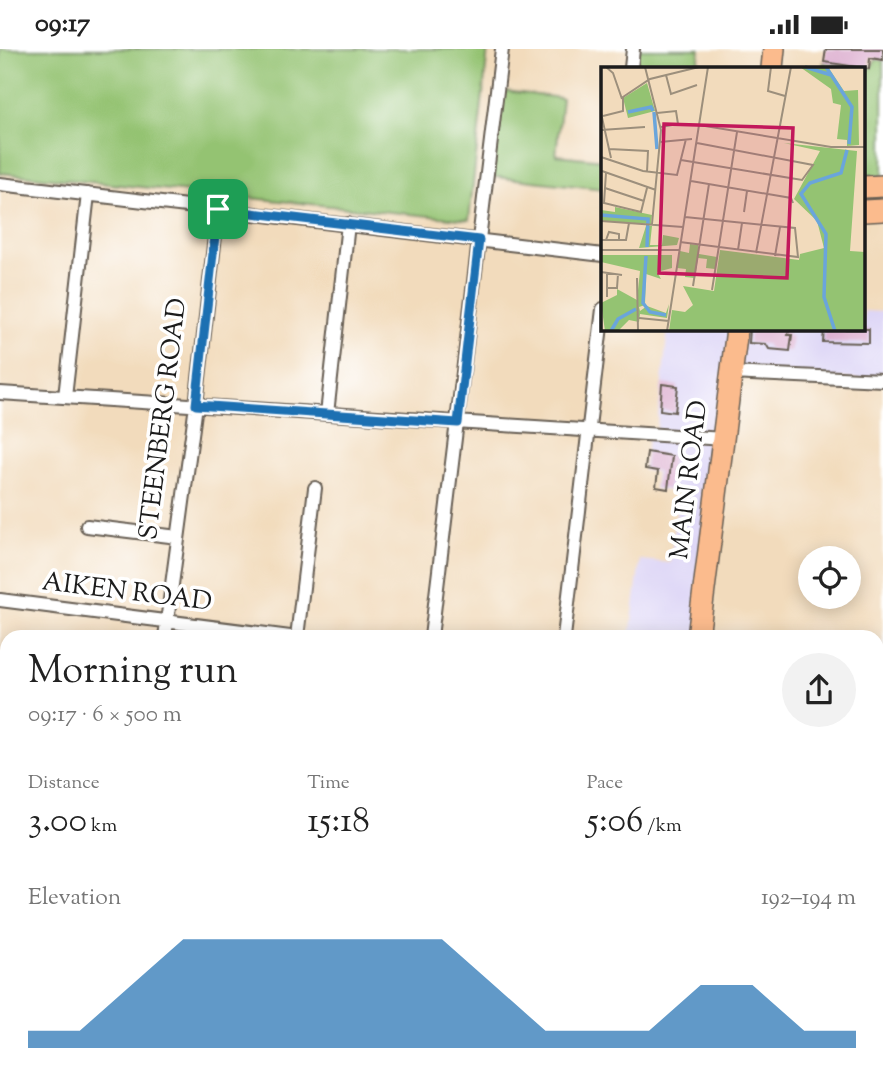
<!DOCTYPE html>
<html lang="en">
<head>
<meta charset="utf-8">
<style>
  body { margin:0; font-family:"Sorts Mill Goudy",serif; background:#f2f2f2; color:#222; height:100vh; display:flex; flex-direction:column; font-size:26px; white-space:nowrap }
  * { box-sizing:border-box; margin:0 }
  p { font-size:23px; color:#767676 }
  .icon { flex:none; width:38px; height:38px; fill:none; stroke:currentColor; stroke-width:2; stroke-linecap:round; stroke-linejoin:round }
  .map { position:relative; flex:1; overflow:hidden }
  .side { position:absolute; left:0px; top:581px; width:884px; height:448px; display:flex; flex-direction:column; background:#fff; border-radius:21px 21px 0 0; box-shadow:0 4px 18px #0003 }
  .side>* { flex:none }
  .buttons { position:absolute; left:798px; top:497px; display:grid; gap:14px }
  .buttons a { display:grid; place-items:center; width:63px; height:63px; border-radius:50%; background:#fff; box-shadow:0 4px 18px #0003; font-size:35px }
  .pin { position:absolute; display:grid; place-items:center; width:60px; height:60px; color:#fff; margin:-30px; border-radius:14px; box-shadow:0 4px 10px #0006 }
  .round { display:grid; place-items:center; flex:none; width:74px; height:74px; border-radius:37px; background:#f2f2f2 }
  .headline { display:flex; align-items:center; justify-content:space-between; height:119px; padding:0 28px }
  h1 { font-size:38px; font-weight:600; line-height:52px }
  .stats { display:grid; grid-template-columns:repeat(3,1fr); gap:10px; height:119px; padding:7px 28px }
  .stats div { display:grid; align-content:center }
  .stats b { font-size:35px; font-weight:600 }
  .stats small { font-size:19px; font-weight:400 }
  .stats p { font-size:19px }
  .chart { height:196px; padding:14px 28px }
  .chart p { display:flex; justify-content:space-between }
  .chart svg { width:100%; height:126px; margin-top:7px; fill:#1f6fb2; opacity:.7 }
  .status { display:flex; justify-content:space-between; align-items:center; height:49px; padding:0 35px; background:#fff; direction:ltr }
  .status svg { height:19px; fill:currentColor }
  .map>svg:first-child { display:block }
  .built { fill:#ddd5f6 }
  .industrial { fill:#c2c1dc }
  .green { fill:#94c372; stroke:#587047; stroke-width:2 }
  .building { fill:#deb2d1 }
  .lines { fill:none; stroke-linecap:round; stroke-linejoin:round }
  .street-casing { stroke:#675f54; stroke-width:16 }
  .secondary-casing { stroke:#675f54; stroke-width:23 }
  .primary-casing { stroke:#675f54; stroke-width:24 }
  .street { stroke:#fff; stroke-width:12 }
  .secondary { stroke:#fde4d1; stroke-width:19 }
  .primary { stroke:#fbbb8d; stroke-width:21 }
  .route-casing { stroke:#fff; stroke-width:14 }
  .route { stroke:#1f6fb2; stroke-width:9 }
  .labels { text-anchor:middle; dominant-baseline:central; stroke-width:7; stroke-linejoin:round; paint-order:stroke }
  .street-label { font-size:26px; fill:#1c1c1c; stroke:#fff }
  .inset-river { fill:none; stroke:#6aa5db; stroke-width:3.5 }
  .inset-road { fill:none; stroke:#9c8f7c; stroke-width:2 }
  .view { fill:#c2185b; fill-opacity:0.15; stroke:#c2185b; stroke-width:3.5 }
  .inset-edge { fill:none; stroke:#1c1c1c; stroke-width:3.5 }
</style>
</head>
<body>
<div class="status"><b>09:17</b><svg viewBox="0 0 49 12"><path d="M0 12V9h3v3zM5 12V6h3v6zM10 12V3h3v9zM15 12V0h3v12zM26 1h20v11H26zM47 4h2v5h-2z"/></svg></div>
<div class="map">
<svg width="883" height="1029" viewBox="0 0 883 1029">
  <rect width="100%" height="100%" fill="#fff"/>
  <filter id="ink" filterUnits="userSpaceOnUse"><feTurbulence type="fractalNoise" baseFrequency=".0143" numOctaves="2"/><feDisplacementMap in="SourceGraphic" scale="14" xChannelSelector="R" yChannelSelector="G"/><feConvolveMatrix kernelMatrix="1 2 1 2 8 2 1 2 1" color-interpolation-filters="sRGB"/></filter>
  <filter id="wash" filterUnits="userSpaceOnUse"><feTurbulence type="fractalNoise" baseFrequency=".00686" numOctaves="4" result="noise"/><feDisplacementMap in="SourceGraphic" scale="28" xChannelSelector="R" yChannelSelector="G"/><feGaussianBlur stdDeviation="1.57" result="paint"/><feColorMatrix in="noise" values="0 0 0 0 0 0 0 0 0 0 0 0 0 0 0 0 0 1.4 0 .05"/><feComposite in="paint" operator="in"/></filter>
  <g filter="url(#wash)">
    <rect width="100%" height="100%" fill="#f2dbbc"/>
    <path class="built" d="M 864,262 L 883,263 L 883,331 L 731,324 L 698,588 L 630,588 L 640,511 L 670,514 L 679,443 L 654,440 L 656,423 L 643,421 L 649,386 L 656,386 L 668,280 L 864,280 Z"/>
    <path class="industrial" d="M 7,967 L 7,1022 L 316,1022 L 315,1029 L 0,1029 L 0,1007 L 2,1007 Z"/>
    <path class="green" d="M 0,0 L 488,0 L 469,171 L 0,124 Z
      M 633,0 L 700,0 L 698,19 L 631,19 Z
      M 877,10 L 883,11 L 883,126 L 864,127 L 864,19 L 823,19 L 824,13 L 869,20 Z
      M 497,41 L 562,49 L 556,106 L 603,111 L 603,140 L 488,127 Z"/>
    <g id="blocks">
      <path class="building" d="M 826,0 L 883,0 L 883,11 L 870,9 L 869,20 L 824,13 Z
        M 750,280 L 789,280 L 788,286 L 792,286 L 790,302 L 769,300 L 766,295 L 749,294 Z
        M 824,280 L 869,280 L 869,294 L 823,293 Z
        M 662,335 L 678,337 L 675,363 L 660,361 Z
        M 647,403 L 672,407 L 668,440 L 656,438 L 658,422 L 645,420 Z"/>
    </g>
  </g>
  <g filter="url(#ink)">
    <use href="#blocks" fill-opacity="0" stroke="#675f54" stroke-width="2"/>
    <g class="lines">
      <defs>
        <path id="street" d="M 631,19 L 633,0
          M 0,135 L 603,206
          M 731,324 L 883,331
          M 0,344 L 724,390
          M 65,348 L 88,145
          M 327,365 L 348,175
          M 87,477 L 178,488
          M 0,551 L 290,588
          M 165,588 L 196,356 L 218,160
          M 297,588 L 315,439
          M 431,588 L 502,0
          M 564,588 L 603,260
          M 0,683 L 7,684
          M 877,687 L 883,687
          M 0,817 L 7,818
          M 877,907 L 883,907
          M 877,1010 L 883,1010
          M 110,1029 L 110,1022
          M 785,1029 L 793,1023 L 803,1022"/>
        <path id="secondary" d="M 0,942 L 7,943
          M 599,1022 L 643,1028"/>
        <path id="primary" d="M 772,19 L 774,0
          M 864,138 L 883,137
          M 864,162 L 883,161
          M 698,588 L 737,280
          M 643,1029 L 644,1022"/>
      </defs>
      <use href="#street" class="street-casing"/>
      <use href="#secondary" class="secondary-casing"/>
      <use href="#primary" class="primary-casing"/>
      <use href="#street" class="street"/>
      <use href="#secondary" class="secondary"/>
      <use href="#primary" class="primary"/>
    </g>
  </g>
  <g class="lines" filter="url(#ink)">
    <defs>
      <path id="route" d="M 218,160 L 479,191 L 458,374 L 196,356 Z"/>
    </defs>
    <use href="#route" class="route-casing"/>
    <use href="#route" class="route"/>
  </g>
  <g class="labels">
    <g class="street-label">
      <text transform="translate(164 370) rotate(-83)">STEENBERG ROAD</text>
      <text transform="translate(690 431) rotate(-83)">MAIN ROAD</text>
      <text transform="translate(127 544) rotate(7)">AIKEN ROAD</text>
    </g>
  </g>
  <g transform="translate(601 18)">
    <rect width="264" height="264" fill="#f2dbbc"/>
    <path d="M 199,0 L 227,0 L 243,24 L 257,23 L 258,78 L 246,79 L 246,73 L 236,72 L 240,38 L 232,36 L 230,22 ZM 46,16 L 54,44 L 27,51 L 22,31 ZM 183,76 L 256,84 L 249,184 L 264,185 L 264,264 L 68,264 L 71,243 L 84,245 L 92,238 L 82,219 L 113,224 L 119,183 L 198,193 L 199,187 L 223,181 L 216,154 L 193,132 L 219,84 ZM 14,140 L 51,148 L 50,157 L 0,154 L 0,143 L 14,145 ZM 45,159 L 51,159 L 49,178 L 61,178 L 62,168 L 78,171 L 76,178 L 38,181 ZM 89,177 L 97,178 L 98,187 L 116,190 L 114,202 L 105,201 L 106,192 L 97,191 L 94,211 L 84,210 L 85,202 L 76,201 L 79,184 L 88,186 ZM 0,188 L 71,188 L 71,201 L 56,205 L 60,212 L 45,207 L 44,238 L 38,240 L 39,244 L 46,239 L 65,246 L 68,237 L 66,251 L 39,247 L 38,255 L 28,253 L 17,264 L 4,264 L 0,236 L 16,228 L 16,222 L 36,233 L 39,204 L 0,195 Z" fill="#94c372"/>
    <path class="inset-river" d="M 204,0 L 230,8M 225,0 L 251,40 L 248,77M 27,45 L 50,40 L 52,44M 53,45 L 56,82M 0,148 L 47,152 L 46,180M 45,189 L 42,236 L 49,245 L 65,248M 10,264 L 17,252 L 35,242M 234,264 L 223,230 L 225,167 L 200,127 L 209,116 L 240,106 L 246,83"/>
    <path class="inset-road" d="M 5,0 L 12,6 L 21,32M 44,0 L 60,63 L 51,157M 170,0 L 167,24 L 184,29M 65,8 L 70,27 L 96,18M 0,46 L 10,91M 56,46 L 75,44 L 77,57 L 60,60M 2,49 L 22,44 L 22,30 L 49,12 L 98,0M 98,58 L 230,80 L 265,80M 0,63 L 44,60M 59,75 L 91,72M 8,82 L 47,84 L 46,105M 0,90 L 42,104 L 76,108 L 85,72M 80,93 L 201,113 L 212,98 L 96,76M 1,104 L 55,123M 5,106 L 3,136 L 40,145 L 46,121M 90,114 L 190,131 L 192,136M 4,121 L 43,134M 143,145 L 146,124M 0,154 L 82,160M 0,173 L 25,173 L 28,156M 5,173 L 8,165 L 18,167 L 18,173M 79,175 L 197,190 L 194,161 L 84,150M 0,183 L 78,183M 137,183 L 141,156M 155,186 L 190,0M 174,189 L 179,160M 0,205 L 21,208M 6,205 L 6,230M 36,211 L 37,264M 92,219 L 108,117M 5,221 L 16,221 L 17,207M 111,223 L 136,65M 38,251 L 68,254M 66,264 L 107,0"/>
    <path class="view" d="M 63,57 L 192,61 L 186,211 L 58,206 Z"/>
    <rect width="264" height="264" class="inset-edge"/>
  </g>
</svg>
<div class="buttons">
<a><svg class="icon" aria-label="locate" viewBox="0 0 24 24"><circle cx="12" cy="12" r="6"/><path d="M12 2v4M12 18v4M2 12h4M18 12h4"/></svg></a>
</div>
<div class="pin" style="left:218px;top:160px;background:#1e9e55"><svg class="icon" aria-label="arrive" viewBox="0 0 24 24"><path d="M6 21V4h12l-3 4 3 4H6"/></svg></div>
<section class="side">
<div class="headline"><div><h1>Morning run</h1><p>09:17 · 6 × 500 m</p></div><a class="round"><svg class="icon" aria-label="share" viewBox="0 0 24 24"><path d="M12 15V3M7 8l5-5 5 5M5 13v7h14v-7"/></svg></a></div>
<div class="stats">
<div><p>Distance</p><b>3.00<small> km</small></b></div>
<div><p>Time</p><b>15:18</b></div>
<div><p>Pace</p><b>5:06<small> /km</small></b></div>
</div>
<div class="chart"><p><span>Elevation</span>192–194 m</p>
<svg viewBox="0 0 160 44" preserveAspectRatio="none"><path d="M0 44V38L10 38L20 22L30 6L40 6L50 6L60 6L70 6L80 6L90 22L100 38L110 38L120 38L130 22L140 22L150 38L160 38V44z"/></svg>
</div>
</section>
</div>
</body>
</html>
